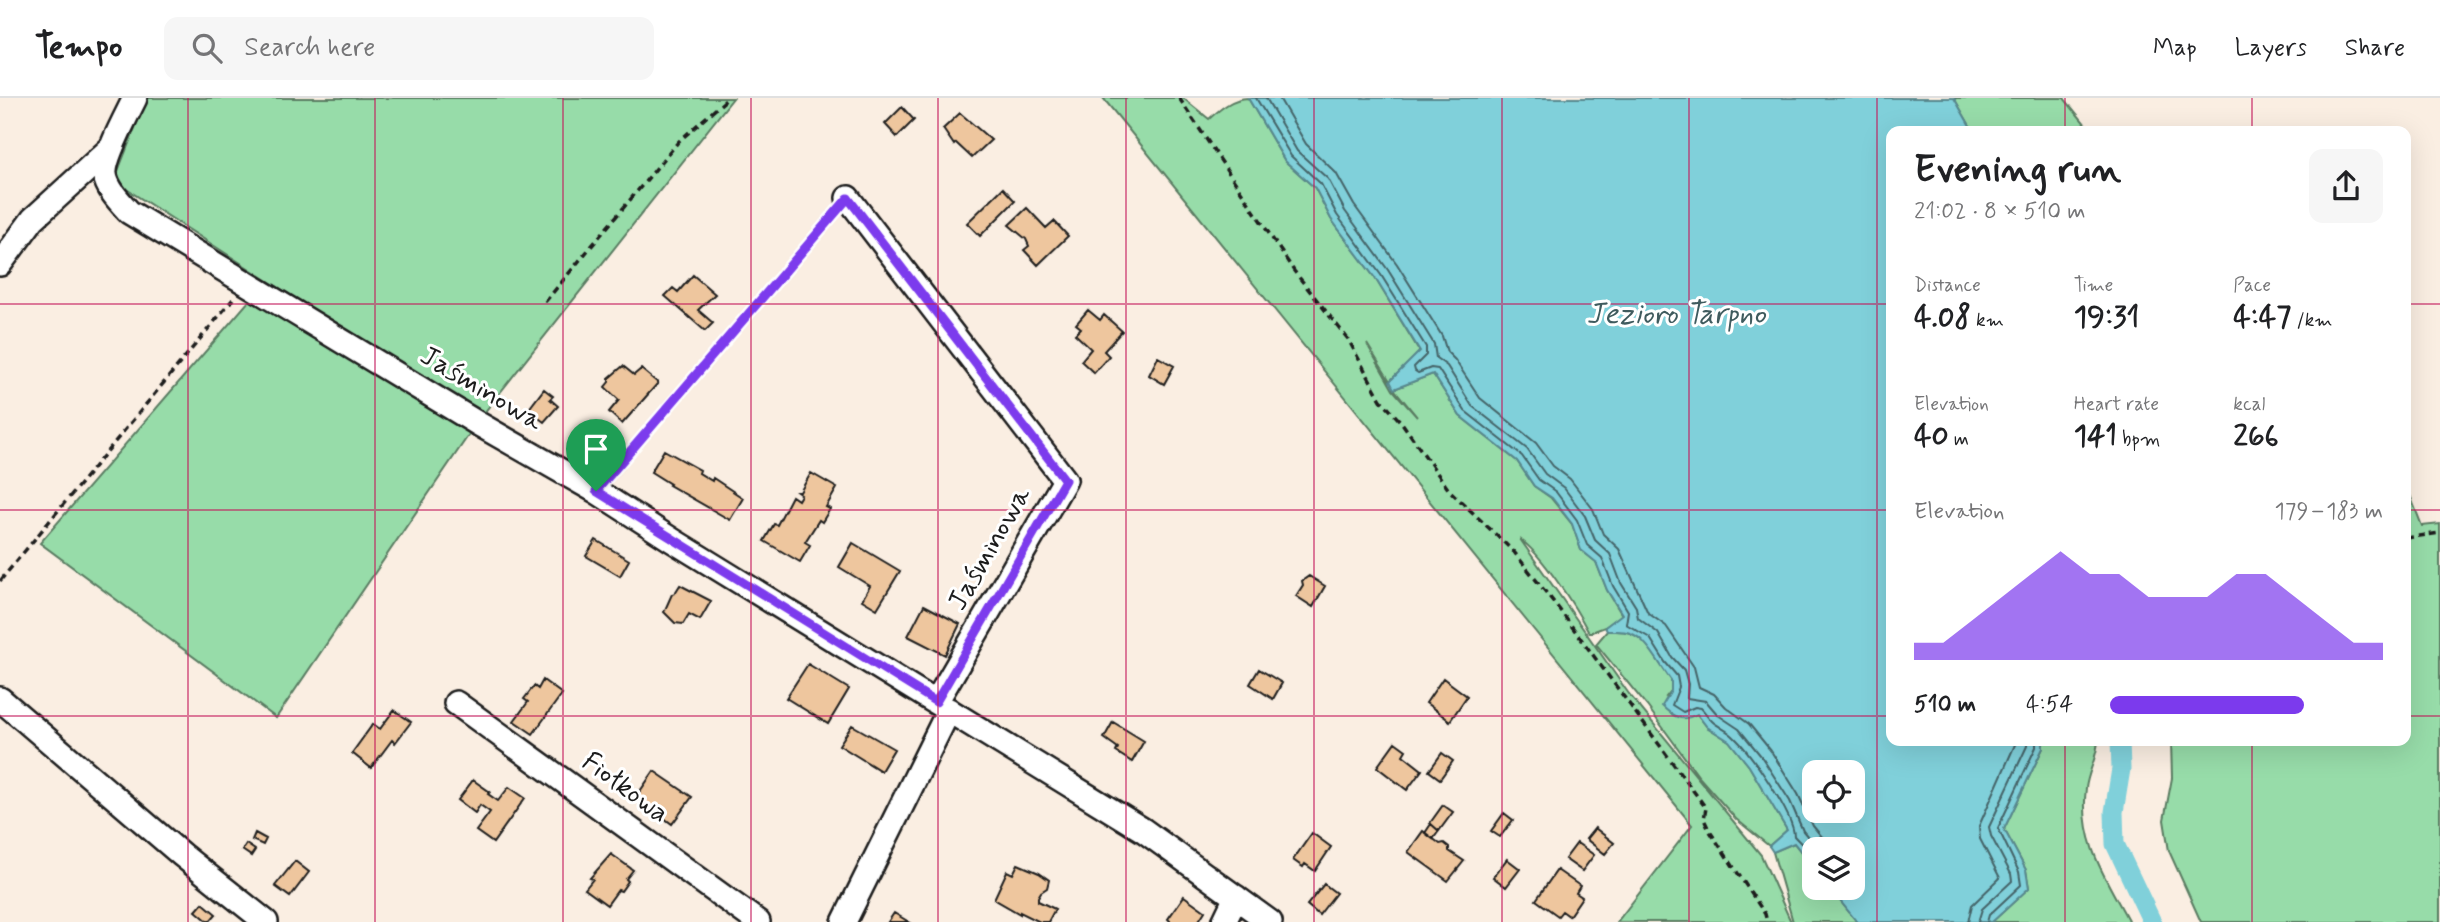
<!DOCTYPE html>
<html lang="en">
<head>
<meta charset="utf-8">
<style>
  body { margin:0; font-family:Mynerve,sans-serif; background:#f6f6f6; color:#202124; height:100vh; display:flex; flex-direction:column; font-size:26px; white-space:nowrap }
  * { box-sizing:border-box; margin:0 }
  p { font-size:23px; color:#757577 }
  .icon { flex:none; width:38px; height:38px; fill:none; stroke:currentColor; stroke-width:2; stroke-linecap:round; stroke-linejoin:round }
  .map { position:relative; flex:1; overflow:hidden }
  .panel { position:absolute; left:1886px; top:28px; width:525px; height:620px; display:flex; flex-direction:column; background:#fff; border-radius:14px; box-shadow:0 7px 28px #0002 }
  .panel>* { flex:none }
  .fabs { position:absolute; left:1802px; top:662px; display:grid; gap:14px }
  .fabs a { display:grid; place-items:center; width:63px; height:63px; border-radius:14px; background:#fff; box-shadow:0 7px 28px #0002; font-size:35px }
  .pin { position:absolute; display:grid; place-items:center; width:60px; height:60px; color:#fff; margin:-72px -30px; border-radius:50% 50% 50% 0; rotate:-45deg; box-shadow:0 0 7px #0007 }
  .pin .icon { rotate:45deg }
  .round { display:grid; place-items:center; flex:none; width:74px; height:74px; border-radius:14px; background:#f6f6f6 }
  .summary { display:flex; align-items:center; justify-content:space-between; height:119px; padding:0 28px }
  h1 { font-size:38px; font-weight:700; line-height:52px }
  .figures { display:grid; grid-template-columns:repeat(3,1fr); gap:10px; height:119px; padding:7px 28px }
  .figures div { display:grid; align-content:center }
  .figures b { font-size:30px; font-weight:700 }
  .figures small { font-size:19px; font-weight:400 }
  .figures p { font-size:19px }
  .chart { height:196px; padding:14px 28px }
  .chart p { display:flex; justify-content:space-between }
  .chart svg { width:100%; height:126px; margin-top:7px; fill:#7c3aed; opacity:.7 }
  ul { padding:0 28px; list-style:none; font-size:23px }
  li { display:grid; grid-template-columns:112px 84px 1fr; align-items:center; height:52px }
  li i { height:18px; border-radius:9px; background:#7c3aed }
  header { display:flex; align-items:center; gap:42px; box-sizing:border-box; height:98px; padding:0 35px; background:#fff; border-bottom:2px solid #e0e0e0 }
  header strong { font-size:33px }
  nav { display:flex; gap:38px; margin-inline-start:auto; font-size:24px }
  .search { width:490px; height:63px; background:#f6f6f6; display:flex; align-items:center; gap:18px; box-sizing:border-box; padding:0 24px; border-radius:14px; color:#757577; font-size:26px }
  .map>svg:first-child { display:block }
  .green { fill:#97dca9; stroke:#5a7c62; stroke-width:2 }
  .water { fill:#80d0da; stroke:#58888e; stroke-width:2; fill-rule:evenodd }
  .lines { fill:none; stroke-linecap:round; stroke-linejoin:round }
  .shore { stroke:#446468; stroke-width:2 }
  .canal { stroke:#80d0da; stroke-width:19 }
  .building { fill:#eec69e; stroke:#1c1c1c; stroke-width:2 }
  .minor-casing { stroke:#1c1c1c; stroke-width:28 }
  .path { stroke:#1c1c1c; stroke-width:3.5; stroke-dasharray:7 5; stroke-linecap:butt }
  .minor { stroke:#fff; stroke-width:23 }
  .route-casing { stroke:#fff; stroke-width:14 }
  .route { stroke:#7c3aed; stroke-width:9 }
  .grid { fill:none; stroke:#c2185b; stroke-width:2; stroke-opacity:0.55 }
  .labels { text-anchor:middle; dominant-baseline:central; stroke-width:6; stroke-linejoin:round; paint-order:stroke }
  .street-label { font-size:28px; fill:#1c1c1c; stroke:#fff }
  .water-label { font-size:30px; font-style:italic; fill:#3f5b5e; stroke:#fff }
</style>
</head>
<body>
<header>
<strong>Tempo</strong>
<div class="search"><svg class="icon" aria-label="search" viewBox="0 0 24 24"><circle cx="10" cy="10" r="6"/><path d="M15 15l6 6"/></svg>Search here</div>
<nav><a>Map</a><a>Layers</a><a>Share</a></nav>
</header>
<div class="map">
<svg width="2440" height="824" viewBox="0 0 2440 824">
  <rect width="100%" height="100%" fill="#faeee2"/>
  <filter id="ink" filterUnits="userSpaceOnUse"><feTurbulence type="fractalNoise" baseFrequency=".0143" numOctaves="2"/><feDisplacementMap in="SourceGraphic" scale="14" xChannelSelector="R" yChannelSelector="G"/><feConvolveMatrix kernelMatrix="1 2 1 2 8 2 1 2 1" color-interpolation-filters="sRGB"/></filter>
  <g filter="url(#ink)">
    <path class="green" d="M 147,0 L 733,0 L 480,320 L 114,83 Z
      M 1103,0 L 1183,0 L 1209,21 C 1220,11 1233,0 1248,0 L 1285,63 L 1315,90 L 1331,121 L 1375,180 L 1420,254 L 1390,283 L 1367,246 L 1393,292 L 1417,319 L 1394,291 L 1433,276 L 1460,318 L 1517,363 L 1534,388 L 1551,400 L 1572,426 L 1581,452 L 1596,464 L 1607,492 L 1622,517 L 1605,529 L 1589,535 C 1575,508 1543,458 1520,441 L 1629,596 L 1761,757 L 1791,824 L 1617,824 L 1692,727 Z
      M 1954,0 L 2064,0 L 2091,33 L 1973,33 Z
      M 255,196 L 474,329 L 276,620 L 40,445 Z
      M 2406,387 L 2422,428 L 2440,426 L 2440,824 L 2201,824 L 2169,753 L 2164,722 L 2172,680 L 2171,642 L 2406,642 Z
      M 1607,533 C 1614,533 1624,532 1630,535 C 1649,541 1659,567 1671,581 L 1671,593 L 1666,599 L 1697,616 L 1707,629 L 1729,643 L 1749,668 L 1787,732 L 1769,748 L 1736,721 L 1699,679 L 1647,608 L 1596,546 Z
      M 2043,642 L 2098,642 C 2097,661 2088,673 2086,690 C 2079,743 2105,779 2129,824 L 1992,824 L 2029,790 L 2026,772 L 2004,731 L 2043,650 Z
      M 1794,745 L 1815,772 L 1815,789 L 1829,789 L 1857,824 L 1793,824 L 1773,754 Z"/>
    <path class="water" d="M 1248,0 L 1954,0 L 1973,33 L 1892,33 L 1892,642 L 2043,642 L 2043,650 L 2004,731 L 2026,772 L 2029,790 L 1992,824 L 1857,824 L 1829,789 L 1853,789 L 1853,751 L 1815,751 L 1815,771 L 1794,745 L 1773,754 L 1769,748 L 1787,732 L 1749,668 L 1729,643 L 1707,629 L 1697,616 C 1683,624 1674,620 1662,608 L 1671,593 L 1671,582 C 1660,568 1647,540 1630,535 C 1624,532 1614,533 1607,533 L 1605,529 L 1622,516 L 1607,492 L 1596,464 L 1581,452 L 1572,426 L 1552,400 L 1534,388 L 1517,363 L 1460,318 L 1433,276 L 1394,291 L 1390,283 L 1420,253 L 1375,180 L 1331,121 L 1315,90 L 1285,63 ZM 1815,674 L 1853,674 L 1853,712 L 1815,712 Z"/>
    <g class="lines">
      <path class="shore" d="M 1256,0 L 1291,58 L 1321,86 L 1337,117 L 1381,177 L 1426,249 L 1426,257 L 1414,269 L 1415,273 L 1418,275 L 1431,270 L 1438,271 L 1465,313 L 1522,358 L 1539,382 L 1556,394 L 1577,422 L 1587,447 L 1602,460 L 1613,488 L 1628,513 L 1626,526 L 1650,540 L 1665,564 L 1677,578 L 1679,589 L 1672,607 L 1683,614 L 1695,609 L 1701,610 C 1705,614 1708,619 1712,623 C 1718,629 1728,632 1734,639 C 1750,654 1794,717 1794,738 L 1815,760
        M 1266,0 L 1297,53 L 1328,81 L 1345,113 L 1388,172 L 1434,246 L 1436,260 L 1447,268 L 1472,308 L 1527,351 L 1545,376 L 1564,390 L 1585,418 L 1595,442 L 1610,456 L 1621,485 L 1636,509 L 1638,520 L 1658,535 L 1672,559 L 1684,572 L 1688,586 L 1687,600 L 1706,603 L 1718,617 L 1739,631 L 1761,658 L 1790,703 L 1803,733 L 1818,751
        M 1279,0 L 1306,46 L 1336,75 L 1354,107 L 1397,166 L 1442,238 L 1447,254 L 1455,262 L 1480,300 L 1536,345 L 1553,368 L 1570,381 L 1593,411 L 1603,436 L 1619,451 L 1648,515 L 1666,528 L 1694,569 L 1699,589 L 1714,596 L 1726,609 L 1749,626 L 1771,653 L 1798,696 L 1813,728 L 1832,751
        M 1968,824 L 1972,807 L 2000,780 L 1980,741 L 1979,728 L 2017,642
        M 1978,824 L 1982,811 L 2012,783 L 2011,776 L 1991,738 L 1989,729 L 2027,648 L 2027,642
        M 1987,824 L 1989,817 L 2021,787 L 2019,774 L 1998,730 L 2036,649 L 2036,642"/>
      <path class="canal" d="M 2120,642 L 2121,671 L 2114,714 L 2115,746 L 2152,824"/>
    </g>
    <path class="building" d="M 902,9 L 914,22 L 897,39 L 885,26 Z
      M 960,15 L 991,42 L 972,60 L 956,45 L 954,47 L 943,31 Z
      M 1003,90 L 1015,103 L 980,138 L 967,125 Z
      M 1027,110 L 1046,130 L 1054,123 L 1068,138 L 1038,167 L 1024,152 L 1029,148 L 1026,141 L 1009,127 Z
      M 693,177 L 715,196 L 698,212 L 713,225 L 705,233 L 665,198 L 673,190 L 678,194 Z
      M 1088,212 L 1100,222 L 1104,217 L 1122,233 L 1104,253 L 1109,258 L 1094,275 L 1081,263 L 1091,251 L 1075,236 L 1081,230 L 1076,226 Z
      M 1158,259 L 1174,268 L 1164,286 L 1149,277 Z
      M 623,268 L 634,277 L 641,271 L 658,285 L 622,326 L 609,314 L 619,302 L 605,289 L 609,284 L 609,280 Z
      M 544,291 L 553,298 L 550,301 L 558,308 L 544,324 L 528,312 Z
      M 664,352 L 700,372 L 699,375 L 712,383 L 713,380 L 743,400 L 730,422 L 669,387 L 670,386 L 651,374 Z
      M 811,375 L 837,390 L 826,409 L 830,411 L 822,424 L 819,422 L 805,444 L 810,447 L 800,464 L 764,443 L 774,426 L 777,427 L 792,398 L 798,402 L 801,397 L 797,394 L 800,394 Z
      M 596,442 L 629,462 L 620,478 L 586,458 Z
      M 853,445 L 900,473 L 877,511 L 862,502 L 870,488 L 839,469 Z
      M 1309,478 L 1325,488 L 1313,509 L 1296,498 L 1303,487 L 1302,483 Z
      M 680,487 L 711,503 L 700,522 L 689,516 L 683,526 L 675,525 L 664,514 L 672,496 L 675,495 Z
      M 924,507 L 960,526 L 945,557 L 908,538 Z
      M 808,566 L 849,591 L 828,626 L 786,600 Z
      M 1259,571 L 1282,585 L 1273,601 L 1250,586 Z
      M 1443,580 L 1467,598 L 1450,623 L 1426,605 Z
      M 543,582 L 562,596 L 533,636 L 514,623 L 528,604 L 524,601 L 534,588 L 538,591 Z
      M 394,612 L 411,624 L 395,645 L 392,642 L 371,670 L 352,655 L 373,626 L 380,631 Z
      M 1113,624 L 1144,643 L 1132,664 L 1116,654 L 1118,650 L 1104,640 Z
      M 852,627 L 894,651 L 881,673 L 839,647 Z
      M 1395,644 L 1406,652 L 1403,657 L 1422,672 L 1407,692 L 1377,669 Z
      M 1442,655 L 1453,663 L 1440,681 L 1429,673 Z
      M 654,673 L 692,699 L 672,726 L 636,699 Z
      M 473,682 L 490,694 L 488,696 L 498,703 L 509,689 L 525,700 L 493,745 L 476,733 L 490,714 L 480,707 L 475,715 L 458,702 Z
      M 1443,707 L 1453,714 L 1439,733 L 1430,725 Z
      M 1504,715 L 1513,722 L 1500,739 L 1491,733 Z
      M 1431,726 L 1439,733 L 1433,741 L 1425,735 Z
      M 1595,730 L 1614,745 L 1605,756 L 1586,741 Z
      M 1423,733 L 1440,746 L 1444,745 L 1449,749 L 1449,753 L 1464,763 L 1448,783 L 1408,754 Z
      M 255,735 L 266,741 L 263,747 L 252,742 Z
      M 1312,735 L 1331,749 L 1315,773 L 1305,766 L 1303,769 L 1293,762 Z
      M 1577,745 L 1594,757 L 1582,773 L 1565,761 Z
      M 246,746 L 255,752 L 251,758 L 242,752 Z
      M 611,756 L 633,772 L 626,781 L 628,783 L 621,793 L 618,792 L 607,807 L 585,791 L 593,781 L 590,780 Z
      M 1507,761 L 1520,771 L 1506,789 L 1493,779 Z
      M 295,763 L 309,774 L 290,799 L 275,788 Z
      M 1018,766 L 1039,775 L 1049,782 L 1047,790 L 1041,794 L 1038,799 L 1038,803 L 1055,811 L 1048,824 L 1040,824 L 1020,814 L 1020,816 L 994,801 L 1007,773 L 1013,776 Z
      M 1557,772 L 1580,788 L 1576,795 L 1582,799 L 1569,818 L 1562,813 L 1558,818 L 1536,802 Z
      M 1324,786 L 1336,795 L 1319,817 L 1307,807 Z
      M 1184,798 L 1205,813 L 1198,824 L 1171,824 L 1168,821 Z
      M 203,805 L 216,816 L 209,824 L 196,813 Z
      M 894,815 L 909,824 L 888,824 Z"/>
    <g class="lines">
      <defs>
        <path id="minor" d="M 135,0 C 127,17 103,60 105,77 C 107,91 120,104 129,114 L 477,325 L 596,393 L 672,442 L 1143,732 L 1270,824
          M 848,100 L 1065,382 L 936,604
          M 0,166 L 33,121 L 112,49
          M 0,601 L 182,757 L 266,824
          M 456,605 L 758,824
          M 844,824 L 949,612
          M 1224,824 L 1236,799"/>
      </defs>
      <use href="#minor" class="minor-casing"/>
      <path class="path" d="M 1179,0 L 1294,173 L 1348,241 L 1381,302 L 1402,325 L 1449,392 L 1514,454 L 1559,511 L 1706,710 L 1704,721 L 1709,732 L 1765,816 L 1767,824
        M 545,204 L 679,43 L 728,0
        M 607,379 L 835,115
        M 2406,440 L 2440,435
        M 0,483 L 233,201"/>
      <use href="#minor" class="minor"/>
    </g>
  </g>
  <g class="lines" filter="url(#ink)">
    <defs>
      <path id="route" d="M 848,100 L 1065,382 L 936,604 L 596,393 Z"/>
    </defs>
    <use href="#route" class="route-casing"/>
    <use href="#route" class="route"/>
  </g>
  <path class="grid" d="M 188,0 L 188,824M 375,0 L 375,824M 563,0 L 563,824M 751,0 L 751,824M 938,0 L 938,824M 1126,0 L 1126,824M 1314,0 L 1314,824M 1502,0 L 1502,824M 1689,0 L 1689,824M 1877,0 L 1877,824M 2065,0 L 2065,33M 2252,0 L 2252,33M 0,206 L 1892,206M 2406,206 L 2440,206M 0,412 L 1892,412M 2406,412 L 2440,412M 0,618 L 1892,618M 2406,618 L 2440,618M 2065,642 L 2065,824M 2252,642 L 2252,824"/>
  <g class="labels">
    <g class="street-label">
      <text transform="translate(481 291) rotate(31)">Jaśminowa</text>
      <text transform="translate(990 451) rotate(-60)">Jaśminowa</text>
      <text transform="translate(625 690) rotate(36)">Fiołkowa</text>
    </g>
    <g class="water-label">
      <text x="1676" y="216">Jezioro Tarpno</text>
    </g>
  </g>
</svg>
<div class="fabs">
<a><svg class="icon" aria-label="locate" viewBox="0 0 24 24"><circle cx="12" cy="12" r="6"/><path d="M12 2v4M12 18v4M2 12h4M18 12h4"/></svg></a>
<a><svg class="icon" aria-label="layers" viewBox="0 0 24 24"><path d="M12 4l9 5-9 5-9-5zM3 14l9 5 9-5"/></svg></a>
</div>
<div class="pin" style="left:596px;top:393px;background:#1e9e55"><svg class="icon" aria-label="arrive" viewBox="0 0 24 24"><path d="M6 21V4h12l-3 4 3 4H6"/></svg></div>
<section class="panel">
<div class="summary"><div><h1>Evening run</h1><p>21:02 · 8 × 510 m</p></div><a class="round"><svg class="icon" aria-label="share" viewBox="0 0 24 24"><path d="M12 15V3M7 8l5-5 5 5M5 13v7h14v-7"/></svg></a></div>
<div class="figures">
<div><p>Distance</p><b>4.08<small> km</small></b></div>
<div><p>Time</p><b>19:31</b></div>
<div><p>Pace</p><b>4:47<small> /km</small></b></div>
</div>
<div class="figures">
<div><p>Elevation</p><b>40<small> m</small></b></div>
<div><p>Heart rate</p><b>141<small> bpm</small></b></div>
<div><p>kcal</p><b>266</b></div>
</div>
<div class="chart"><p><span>Elevation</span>179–183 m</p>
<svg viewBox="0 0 160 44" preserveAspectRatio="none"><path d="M0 44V38L10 38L20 30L30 22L40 14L50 6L60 14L70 14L80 22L90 22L100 22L110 14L120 14L130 22L140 30L150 38L160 38V44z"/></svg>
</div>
<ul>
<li><b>510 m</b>4:54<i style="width:71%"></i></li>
</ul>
</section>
</div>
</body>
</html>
